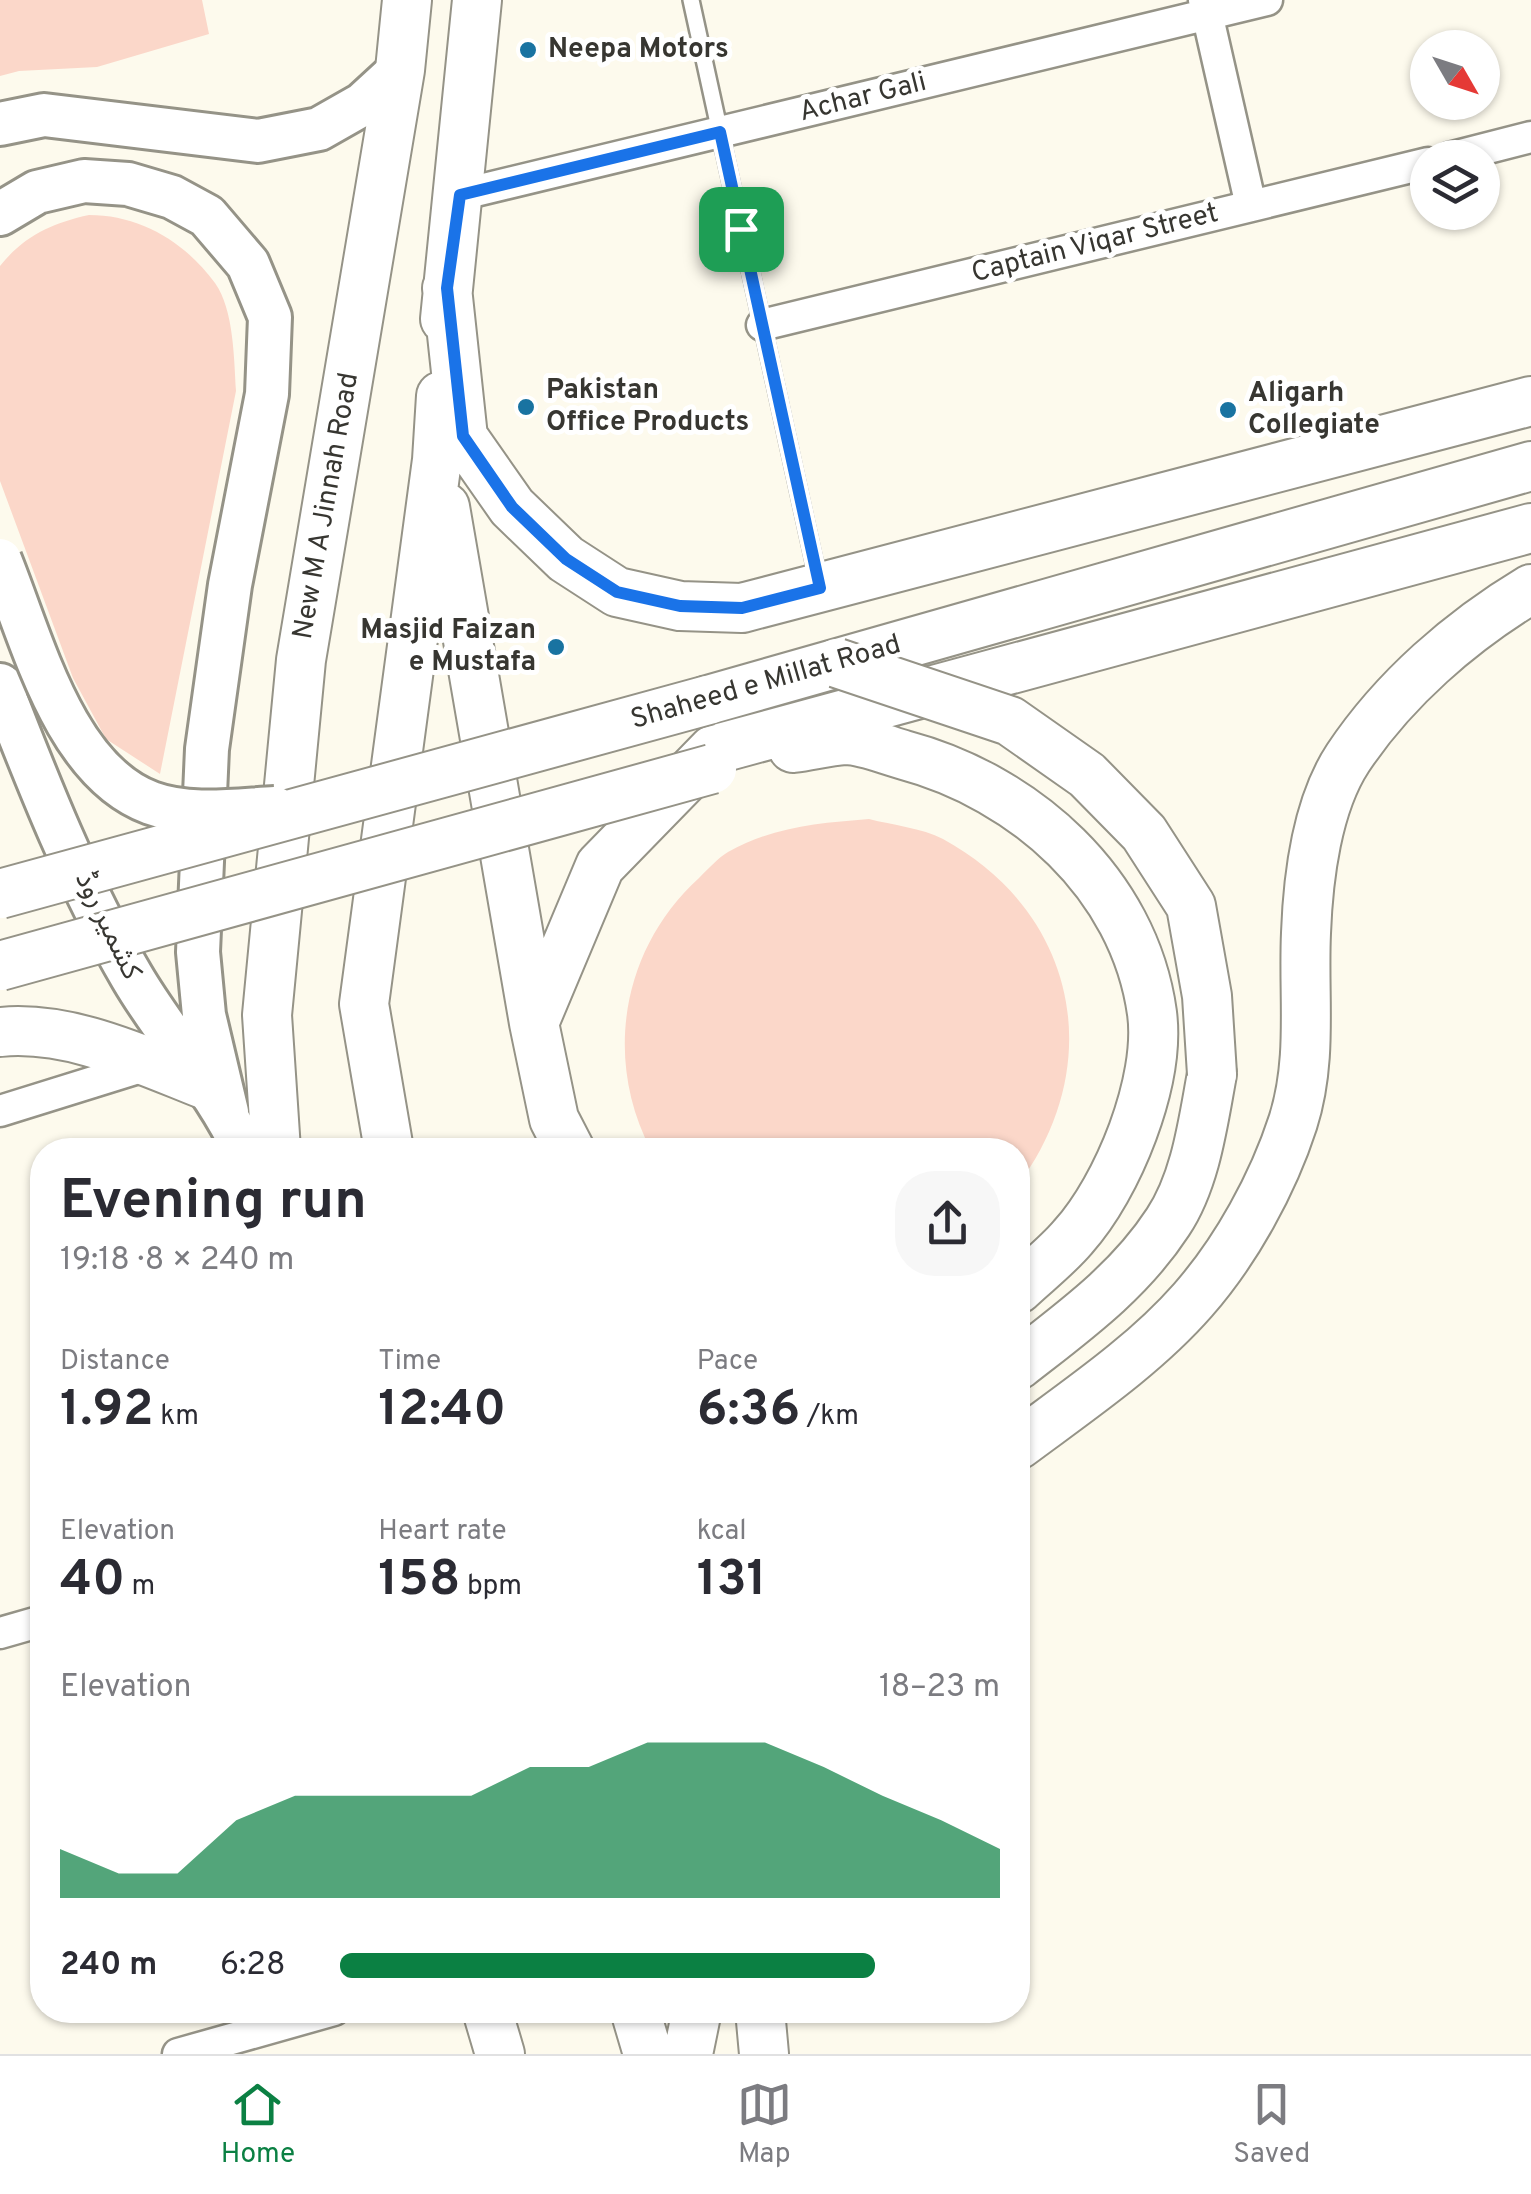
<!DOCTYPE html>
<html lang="en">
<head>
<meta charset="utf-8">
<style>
  body { margin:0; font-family:Overpass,"Noto Sans Arabic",sans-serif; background:#f7f7f7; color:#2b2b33; height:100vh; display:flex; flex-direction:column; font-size:38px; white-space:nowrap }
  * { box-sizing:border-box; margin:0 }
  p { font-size:32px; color:#7c7c81 }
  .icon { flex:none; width:55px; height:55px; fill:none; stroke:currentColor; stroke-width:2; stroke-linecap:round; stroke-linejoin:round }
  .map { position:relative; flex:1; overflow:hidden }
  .side { position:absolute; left:30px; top:1138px; width:1000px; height:885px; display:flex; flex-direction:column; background:#fff; border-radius:40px; box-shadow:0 2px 8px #0004 }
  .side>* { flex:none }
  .needle { width:65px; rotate:129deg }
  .fabs { position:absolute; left:1410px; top:30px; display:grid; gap:20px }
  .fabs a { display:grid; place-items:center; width:90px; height:90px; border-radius:50%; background:#fff; box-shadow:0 2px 8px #0004; font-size:50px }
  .pin { position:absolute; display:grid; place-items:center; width:85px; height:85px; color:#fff; margin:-42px; border-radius:20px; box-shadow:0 5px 15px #0006 }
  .round { display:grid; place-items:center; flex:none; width:105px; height:105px; border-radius:40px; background:#f7f7f7 }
  .overview { display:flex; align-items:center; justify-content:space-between; height:170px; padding:0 30px }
  h1 { font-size:55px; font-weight:700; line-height:75px }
  .stats { display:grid; grid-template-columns:repeat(3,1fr); gap:15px; height:170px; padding:10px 30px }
  .stats div { display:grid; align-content:center }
  .stats b { font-size:50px; font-weight:700 }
  .stats small { font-size:28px; font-weight:400 }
  .stats p { font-size:28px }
  .chart { height:280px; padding:20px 30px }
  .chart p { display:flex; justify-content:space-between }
  .chart svg { width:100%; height:180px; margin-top:10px; fill:#0b8043; opacity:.7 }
  ul { padding:0 30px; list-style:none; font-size:32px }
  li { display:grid; grid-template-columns:160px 120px 1fr; align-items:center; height:75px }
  li i { height:25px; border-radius:12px; background:#0b8043 }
  .tab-bar { display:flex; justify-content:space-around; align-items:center; height:140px; border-top:2px solid #e1e1e2; background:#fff; font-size:28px; color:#7c7c81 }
  .tab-bar a { display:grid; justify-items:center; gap:5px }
  .tab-bar .on { color:#0b8043 }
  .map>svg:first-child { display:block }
  .green { fill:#fbd7c9 }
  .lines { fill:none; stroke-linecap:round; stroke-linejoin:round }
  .lane-casing { stroke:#959387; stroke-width:20 }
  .street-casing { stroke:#959387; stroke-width:35 }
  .secondary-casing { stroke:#959387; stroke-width:48 }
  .primary-casing { stroke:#959387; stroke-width:52 }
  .lane { stroke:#fff; stroke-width:15 }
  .street { stroke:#fff; stroke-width:30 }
  .secondary { stroke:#fff; stroke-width:42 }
  .primary { stroke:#fff; stroke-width:48 }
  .secondary-bridge-casing { stroke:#959387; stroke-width:48; stroke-linecap:butt }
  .primary-bridge-casing { stroke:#959387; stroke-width:52; stroke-linecap:butt }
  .secondary-bridge { stroke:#fff; stroke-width:42 }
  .primary-bridge { stroke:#fff; stroke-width:48 }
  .route-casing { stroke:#fff; stroke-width:20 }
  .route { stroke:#1a73e8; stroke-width:12 }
  .poi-dot { fill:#1973a1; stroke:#fff; stroke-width:4 }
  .labels { text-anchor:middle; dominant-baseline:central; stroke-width:10; stroke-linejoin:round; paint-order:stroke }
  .poi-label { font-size:28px; font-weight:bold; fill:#373631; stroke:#fff; text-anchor:start }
  .street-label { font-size:28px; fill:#373631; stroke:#fff }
</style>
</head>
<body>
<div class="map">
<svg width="1531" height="2054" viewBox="0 0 1531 2054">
  <rect width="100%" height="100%" fill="#fdfaed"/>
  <path class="green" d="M 0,0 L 202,0 L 209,34 L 97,67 L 19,71 L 0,76 Z
    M 89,215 C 140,215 185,242 215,283 C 234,310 234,359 236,391 L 160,774 L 106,739 L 73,678 L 0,481 L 0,266 C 24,236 52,223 89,215 Z
    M 869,819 C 892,825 922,828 943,839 C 1077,912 1108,1064 1018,1185 L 1018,1150 L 651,1150 C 603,1058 622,948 699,878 C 708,869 718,858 728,852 C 773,827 818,823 869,819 Z"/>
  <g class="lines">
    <defs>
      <path id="lane" d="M 691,0 L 819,584"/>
      <path id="street" d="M 1204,0 L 1251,206
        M 1449,158 L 1531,137
        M 459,195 L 1267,0
        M 762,325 L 1428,163
        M 0,1111 L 151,1064
        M 0,1633 L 42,1621
        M 178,2054 L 334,2010"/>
      <path id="secondary" d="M 0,124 L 44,115 L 258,141 L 319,129 L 363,104 L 400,70
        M 0,214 L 37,192 L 84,181 L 128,184 L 172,197 L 207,216 L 248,264 L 270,317 L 267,394 L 230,585 L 207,749 L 198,952 L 204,1015 L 227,1112
        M 0,685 C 38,783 79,887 132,977 C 167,1037 215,1087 244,1150"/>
      <path id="primary" d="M 447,288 L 463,437 L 512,507 L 566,559 L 617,592 L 680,606 L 742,608 L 1531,401
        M 445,319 L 477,0
        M 445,507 L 534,1023 L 554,1119 L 570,1150
        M 708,700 L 1531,466
        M 0,706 L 2,690
        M 793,748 C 810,746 828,741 845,740 C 863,740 886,750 904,755 C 1024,787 1134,883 1152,1013 C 1161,1081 1118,1187 1073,1237 C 1057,1256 1036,1272 1018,1289
        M 534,1023 L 600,866 L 713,750 L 1531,528
        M 0,1032 C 70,1025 142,1060 206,1085
        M 276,1150 L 267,1015 L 301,660 L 400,70 L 407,0
        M 389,1150 L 364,1004 L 437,460 L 441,396
        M 1018,1365 C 1073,1322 1129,1282 1168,1222 C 1196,1180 1203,1122 1212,1074
        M 1018,1445 C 1077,1401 1144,1356 1193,1300 C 1236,1251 1273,1184 1293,1122 C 1313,1059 1303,997 1306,933 C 1308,878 1317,805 1348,758 C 1394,689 1461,631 1531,589
        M 487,2010 L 500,2054
        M 635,2010 L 648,2054
        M 760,2010 L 764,2054
        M 688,2054 L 697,2010"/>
    </defs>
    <use href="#lane" class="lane-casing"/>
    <use href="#street" class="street-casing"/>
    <use href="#secondary" class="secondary-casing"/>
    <use href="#primary" class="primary-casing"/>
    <use href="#lane" class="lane"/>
    <use href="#street" class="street"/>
    <use href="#secondary" class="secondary"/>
    <use href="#primary" class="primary"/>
    <defs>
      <path id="secondary-bridge" d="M 0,560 C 32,639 64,771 151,803 C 189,817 236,810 275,808"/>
      <path id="primary-bridge" d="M 837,663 L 1010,721 L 1087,775 L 1144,833 L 1191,906 L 1207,996 L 1212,1074
        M 0,894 L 708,700
        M 0,966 L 712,769"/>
    </defs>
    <use href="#secondary-bridge" class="secondary-bridge-casing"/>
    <use href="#primary-bridge" class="primary-bridge-casing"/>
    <use href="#secondary-bridge" class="secondary-bridge"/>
    <use href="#primary-bridge" class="primary-bridge"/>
  </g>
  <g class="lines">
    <defs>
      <path id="route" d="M 720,132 L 820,588 L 742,608 L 680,606 L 617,592 L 566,559 L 512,507 L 463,436 L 447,288 L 460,195 Z"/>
    </defs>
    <use href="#route" class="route-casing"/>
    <use href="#route" class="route"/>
  </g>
  <g class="poi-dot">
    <circle cx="528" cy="50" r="10"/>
    <circle cx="526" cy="407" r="10"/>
    <circle cx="1228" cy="410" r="10"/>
    <circle cx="556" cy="647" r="10"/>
  </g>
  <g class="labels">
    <g class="poi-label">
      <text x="548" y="50">Neepa Motors</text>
      <text x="546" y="391">Pakistan<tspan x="546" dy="32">Office Products</tspan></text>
      <text x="1248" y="394">Aligarh<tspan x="1248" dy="32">Collegiate</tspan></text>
      <text x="536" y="631" text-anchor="end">Masjid Faizan<tspan x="536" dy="32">e Mustafa</tspan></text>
    </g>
    <g class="street-label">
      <text transform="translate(863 98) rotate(-14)">Achar Gali</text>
      <text transform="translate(1095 244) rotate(-14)">Captain Viqar Street</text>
      <text transform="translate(327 506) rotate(-80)">New M A Jinnah Road</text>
      <text transform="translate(766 683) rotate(-16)">Shaheed e Millat Road</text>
      <text transform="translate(107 926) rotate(64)">کشمیر روڈ</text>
    </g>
  </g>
</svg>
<div class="fabs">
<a><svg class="needle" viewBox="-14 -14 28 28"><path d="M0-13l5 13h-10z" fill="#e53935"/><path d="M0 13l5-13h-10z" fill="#7c7c81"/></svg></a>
<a><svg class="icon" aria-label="layers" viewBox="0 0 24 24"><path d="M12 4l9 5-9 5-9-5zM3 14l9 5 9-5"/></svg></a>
</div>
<div class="pin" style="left:741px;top:229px;background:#1e9e55"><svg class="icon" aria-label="arrive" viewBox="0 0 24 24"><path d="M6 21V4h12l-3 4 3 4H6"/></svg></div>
<section class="side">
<div class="overview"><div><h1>Evening run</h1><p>19:18 · 8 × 240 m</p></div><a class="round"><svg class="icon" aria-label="share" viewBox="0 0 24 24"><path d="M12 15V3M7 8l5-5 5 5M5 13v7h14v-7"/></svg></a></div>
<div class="stats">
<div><p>Distance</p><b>1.92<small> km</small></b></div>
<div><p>Time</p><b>12:40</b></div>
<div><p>Pace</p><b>6:36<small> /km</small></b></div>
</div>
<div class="stats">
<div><p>Elevation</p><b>40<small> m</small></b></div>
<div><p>Heart rate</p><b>158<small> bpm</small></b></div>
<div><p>kcal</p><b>131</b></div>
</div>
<div class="chart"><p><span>Elevation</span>18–23 m</p>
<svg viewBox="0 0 160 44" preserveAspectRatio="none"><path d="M0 44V32L10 38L20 38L30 25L40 19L50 19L60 19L70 19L80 12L90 12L100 6L110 6L120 6L130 12L140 19L150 25L160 32V44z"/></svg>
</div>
<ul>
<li><b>240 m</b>6:28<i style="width:81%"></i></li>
</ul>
</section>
</div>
<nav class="tab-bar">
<a class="on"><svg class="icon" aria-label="home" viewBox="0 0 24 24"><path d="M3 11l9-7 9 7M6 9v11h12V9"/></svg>Home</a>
<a><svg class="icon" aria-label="map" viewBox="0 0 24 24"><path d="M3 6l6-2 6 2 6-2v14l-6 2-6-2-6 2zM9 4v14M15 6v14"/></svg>Map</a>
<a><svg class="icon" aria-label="saved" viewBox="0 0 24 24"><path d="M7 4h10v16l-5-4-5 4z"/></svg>Saved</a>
</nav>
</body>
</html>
